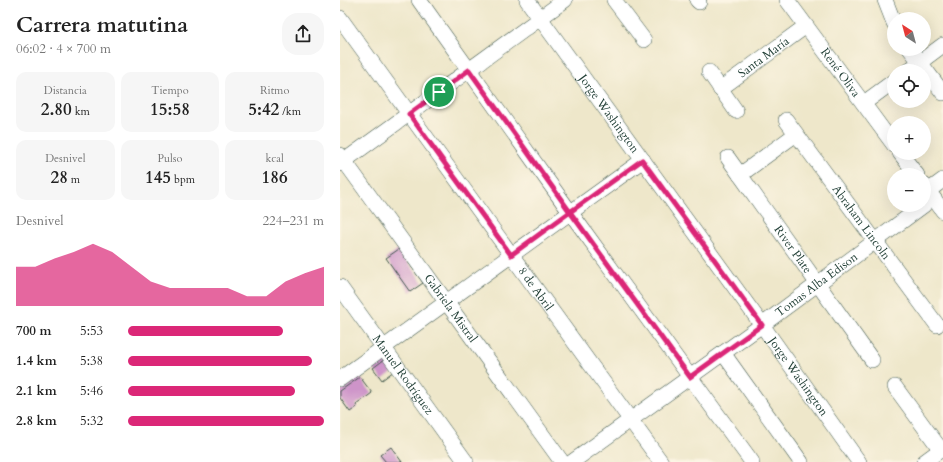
<!DOCTYPE html>
<html lang="es">
<head>
<meta charset="utf-8">
<style>
  body { margin:0; font-family:Cardo,serif; background:#f6f6f6; color:#222; height:100vh; display:flex; flex-direction:column; font-size:15px; white-space:nowrap }
  * { box-sizing:border-box; margin:0 }
  p { font-size:13px; color:#767676 }
  .icon { flex:none; width:22px; height:22px; fill:none; stroke:currentColor; stroke-width:2; stroke-linecap:round; stroke-linejoin:round }
  .map { position:relative; flex:1; overflow:hidden }
  .drawer { display:flex; flex-direction:column; background:#fff; width:340px }
  .drawer>* { flex:none }
  .needle { width:26px; rotate:324deg }
  .tools { position:absolute; left:547px; top:12px; display:grid; gap:8px }
  .tools a { display:grid; place-items:center; width:44px; height:44px; border-radius:50%; background:#fff; box-shadow:0 4px 16px #0002; font-size:20px }
  .pin { position:absolute; display:grid; place-items:center; width:34px; height:34px; color:#fff; margin:-17px; border:2px solid #fff; border-radius:50%; box-shadow:0 1px 4px #0007 }
  .round { display:grid; place-items:center; flex:none; width:42px; height:42px; border-radius:16px; background:#f6f6f6 }
  .headline { display:flex; align-items:center; justify-content:space-between; height:68px; padding:0 16px }
  h1 { font-size:22px; font-weight:800; line-height:30px }
  .figures { display:grid; grid-template-columns:repeat(3,1fr); gap:6px; height:68px; padding:4px 16px }
  .figures div { display:grid; align-content:center; border-radius:10px; background:#f6f6f6; text-align:center }
  .figures b { font-size:17px; font-weight:800 }
  .figures small { font-size:11px; font-weight:400 }
  .figures p { font-size:11px }
  .chart { height:112px; padding:8px 16px }
  .chart p { display:flex; justify-content:space-between }
  .chart svg { width:100%; height:72px; margin-top:4px; fill:#db2777; opacity:.7 }
  ul { padding:0 16px; list-style:none; font-size:13px }
  li { display:grid; grid-template-columns:64px 48px 1fr; align-items:center; height:30px }
  li i { height:10px; border-radius:5px; background:#db2777 }
  main { display:flex; flex:1; min-height:0 }
  .map>svg:first-child { display:block }
  .building { fill:#ce94c9 }
  .lines { fill:none; stroke-linecap:round; stroke-linejoin:round }
  .minor-casing { stroke:#3e564a; stroke-width:16 }
  .minor { stroke:#fff; stroke-width:15 }
  .route-casing { stroke:#fff; stroke-width:8 }
  .route { stroke:#db2777; stroke-width:5 }
  .labels { text-anchor:middle; dominant-baseline:central; stroke-width:3; stroke-linejoin:round; paint-order:stroke }
  .street-label { font-size:12px; fill:#1f3d34; stroke:#fcf5e5 }
</style>
</head>
<body>
<main>
<section class="drawer">
<div class="headline"><div><h1>Carrera matutina</h1><p>06:02 · 4 × 700 m</p></div><a class="round"><svg class="icon" aria-label="share" viewBox="0 0 24 24"><path d="M12 15V3M7 8l5-5 5 5M5 13v7h14v-7"/></svg></a></div>
<div class="figures">
<div><p>Distancia</p><b>2.80<small> km</small></b></div>
<div><p>Tiempo</p><b>15:58</b></div>
<div><p>Ritmo</p><b>5:42<small> /km</small></b></div>
</div>
<div class="figures">
<div><p>Desnivel</p><b>28<small> m</small></b></div>
<div><p>Pulso</p><b>145<small> bpm</small></b></div>
<div><p>kcal</p><b>186</b></div>
</div>
<div class="chart"><p><span>Desnivel</span>224–231 m</p>
<svg viewBox="0 0 160 44" preserveAspectRatio="none"><path d="M0 44V20L10 20L20 15L30 11L40 6L50 11L60 20L70 29L80 33L90 33L100 33L110 33L120 38L130 38L140 29L150 24L160 20V44z"/></svg>
</div>
<ul>
<li><b>700 m</b>5:53<i style="width:79%"></i></li>
<li><b>1.4 km</b>5:38<i style="width:94%"></i></li>
<li><b>2.1 km</b>5:46<i style="width:85%"></i></li>
<li><b>2.8 km</b>5:32<i style="width:100%"></i></li>
</ul>
</section>
<div class="map">
<svg width="603" height="462" viewBox="0 0 603 462">
  <rect width="100%" height="100%" fill="#fcf5e5"/>
  <filter id="ink" filterUnits="userSpaceOnUse"><feTurbulence type="fractalNoise" baseFrequency=".025" numOctaves="2"/><feDisplacementMap in="SourceGraphic" scale="8" xChannelSelector="R" yChannelSelector="G"/><feConvolveMatrix kernelMatrix="1 2 1 2 8 2 1 2 1" color-interpolation-filters="sRGB"/></filter>
  <filter id="wash" filterUnits="userSpaceOnUse"><feTurbulence type="fractalNoise" baseFrequency=".012" numOctaves="4" result="noise"/><feDisplacementMap in="SourceGraphic" scale="16" xChannelSelector="R" yChannelSelector="G"/><feGaussianBlur stdDeviation="0.9" result="paint"/><feColorMatrix in="noise" values="0 0 0 0 0 0 0 0 0 0 0 0 0 0 0 0 0 1.4 0 .05"/><feComposite in="paint" operator="in"/></filter>
  <g filter="url(#wash)">
    <rect width="100%" height="100%" fill="#eee7ca"/>
    <g id="blocks">
      <path class="building" d="M 59,249 L 83,283 L 70,292 L 46,258 Z
        M 45,359 L 54,371 L 42,380 L 33,368 Z
        M 20,377 L 32,393 L 16,405 L 17,407 L 10,412 L 0,398 L 0,391 Z
        M 51,447 L 62,462 L 46,462 L 40,455 Z"/>
    </g>
  </g>
  <g filter="url(#ink)">
    <use href="#blocks" fill-opacity="0" stroke="#3e564a" stroke-width="1"/>
    <g class="lines">
      <defs>
        <g id="minor">
          <path d="M 79,0 L 230,212 L 412,462"/>
          <path id="s1" d="M 187,0 L 422,325 L 519,462"/>
          <path d="M 274,0 L 304,40"/>
          <path d="M 357,0 L 359,2"/>
          <path id="s2" d="M 447,0 L 554,145"/>
          <path d="M 545,0 L 554,23"/>
          <path id="s3" d="M 0,18 L 321,462"/>
          <path d="M 570,49 L 603,93"/>
          <path d="M 568,71 L 603,45"/>
          <path d="M 369,72 L 396,111"/>
          <path id="s4" d="M 380,89 L 466,26"/>
          <path d="M 524,103 L 554,81"/>
          <path id="s5" d="M 446,120 L 597,325"/>
          <path d="M 560,153 L 577,175"/>
          <path id="s6" d="M 0,155 L 222,462"/>
          <path id="s7" d="M 388,158 L 532,360"/>
          <path d="M 0,164 L 225,0"/>
          <path d="M 400,175 L 456,134"/>
          <path d="M 584,185 L 603,211"/>
          <path d="M 588,191 L 603,180"/>
          <path id="s8" d="M 0,287 L 126,462"/>
          <path d="M 383,353 L 461,462"/>
          <path d="M 0,379 L 303,160"/>
          <path d="M 555,387 L 601,450"/>
          <path id="s9" d="M 232,462 L 422,325 L 584,205"/>
          <path d="M 584,462 L 603,448"/>
        </g>
      </defs>
      <use href="#minor" class="minor-casing"/>
      <use href="#minor" class="minor"/>
    </g>
  </g>
  <g class="lines" filter="url(#ink)">
    <defs>
      <path id="route" d="M 99,92 L 69,114 L 171,255 L 230,212 L 350,377 L 422,325 L 302,160 L 230,212 L 129,70 L 99,92"/>
    </defs>
    <use href="#route" class="route-casing"/>
    <use href="#route" class="route"/>
  </g>
  <g class="labels">
    <g class="street-label">
      <text stroke="none"><textPath href="#s4" startOffset="54">Santa María</textPath></text>
      <text stroke="none"><textPath href="#s2" startOffset="90">René Oliva</textPath></text>
      <text stroke="none"><textPath href="#s1" startOffset="140">Jorge Washington</textPath></text>
      <text stroke="none"><textPath href="#s5" startOffset="127">Abraham Lincoln</textPath></text>
      <text stroke="none"><textPath href="#s7" startOffset="112">River Plate</textPath></text>
      <text stroke="none"><textPath href="#s9" startOffset="302">Tomas Alba Edison</textPath></text>
      <text stroke="none"><textPath href="#s3" startOffset="334">8 de Abril</textPath></text>
      <text stroke="none"><textPath href="#s6" startOffset="189">Gabriela Mistral</textPath></text>
      <text stroke="none"><textPath href="#s8" startOffset="108">Manuel Rodríguez</textPath></text>
      <text stroke="none"><textPath href="#s1" startOffset="464">Jorge Washington</textPath></text>
    </g>
  </g>
</svg>
<div class="tools">
<a><svg class="needle" viewBox="-14 -14 28 28"><path d="M0-13l5 13h-10z" fill="#e53935"/><path d="M0 13l5-13h-10z" fill="#767676"/></svg></a>
<a><svg class="icon" aria-label="locate" viewBox="0 0 24 24"><circle cx="12" cy="12" r="6"/><path d="M12 2v4M12 18v4M2 12h4M18 12h4"/></svg></a>
<a>+</a>
<a>−</a>
</div>
<div class="pin" style="left:99px;top:92px;background:#1e9e55"><svg class="icon" aria-label="arrive" viewBox="0 0 24 24"><path d="M6 21V4h12l-3 4 3 4H6"/></svg></div>
</div>
</main>
</body>
</html>
